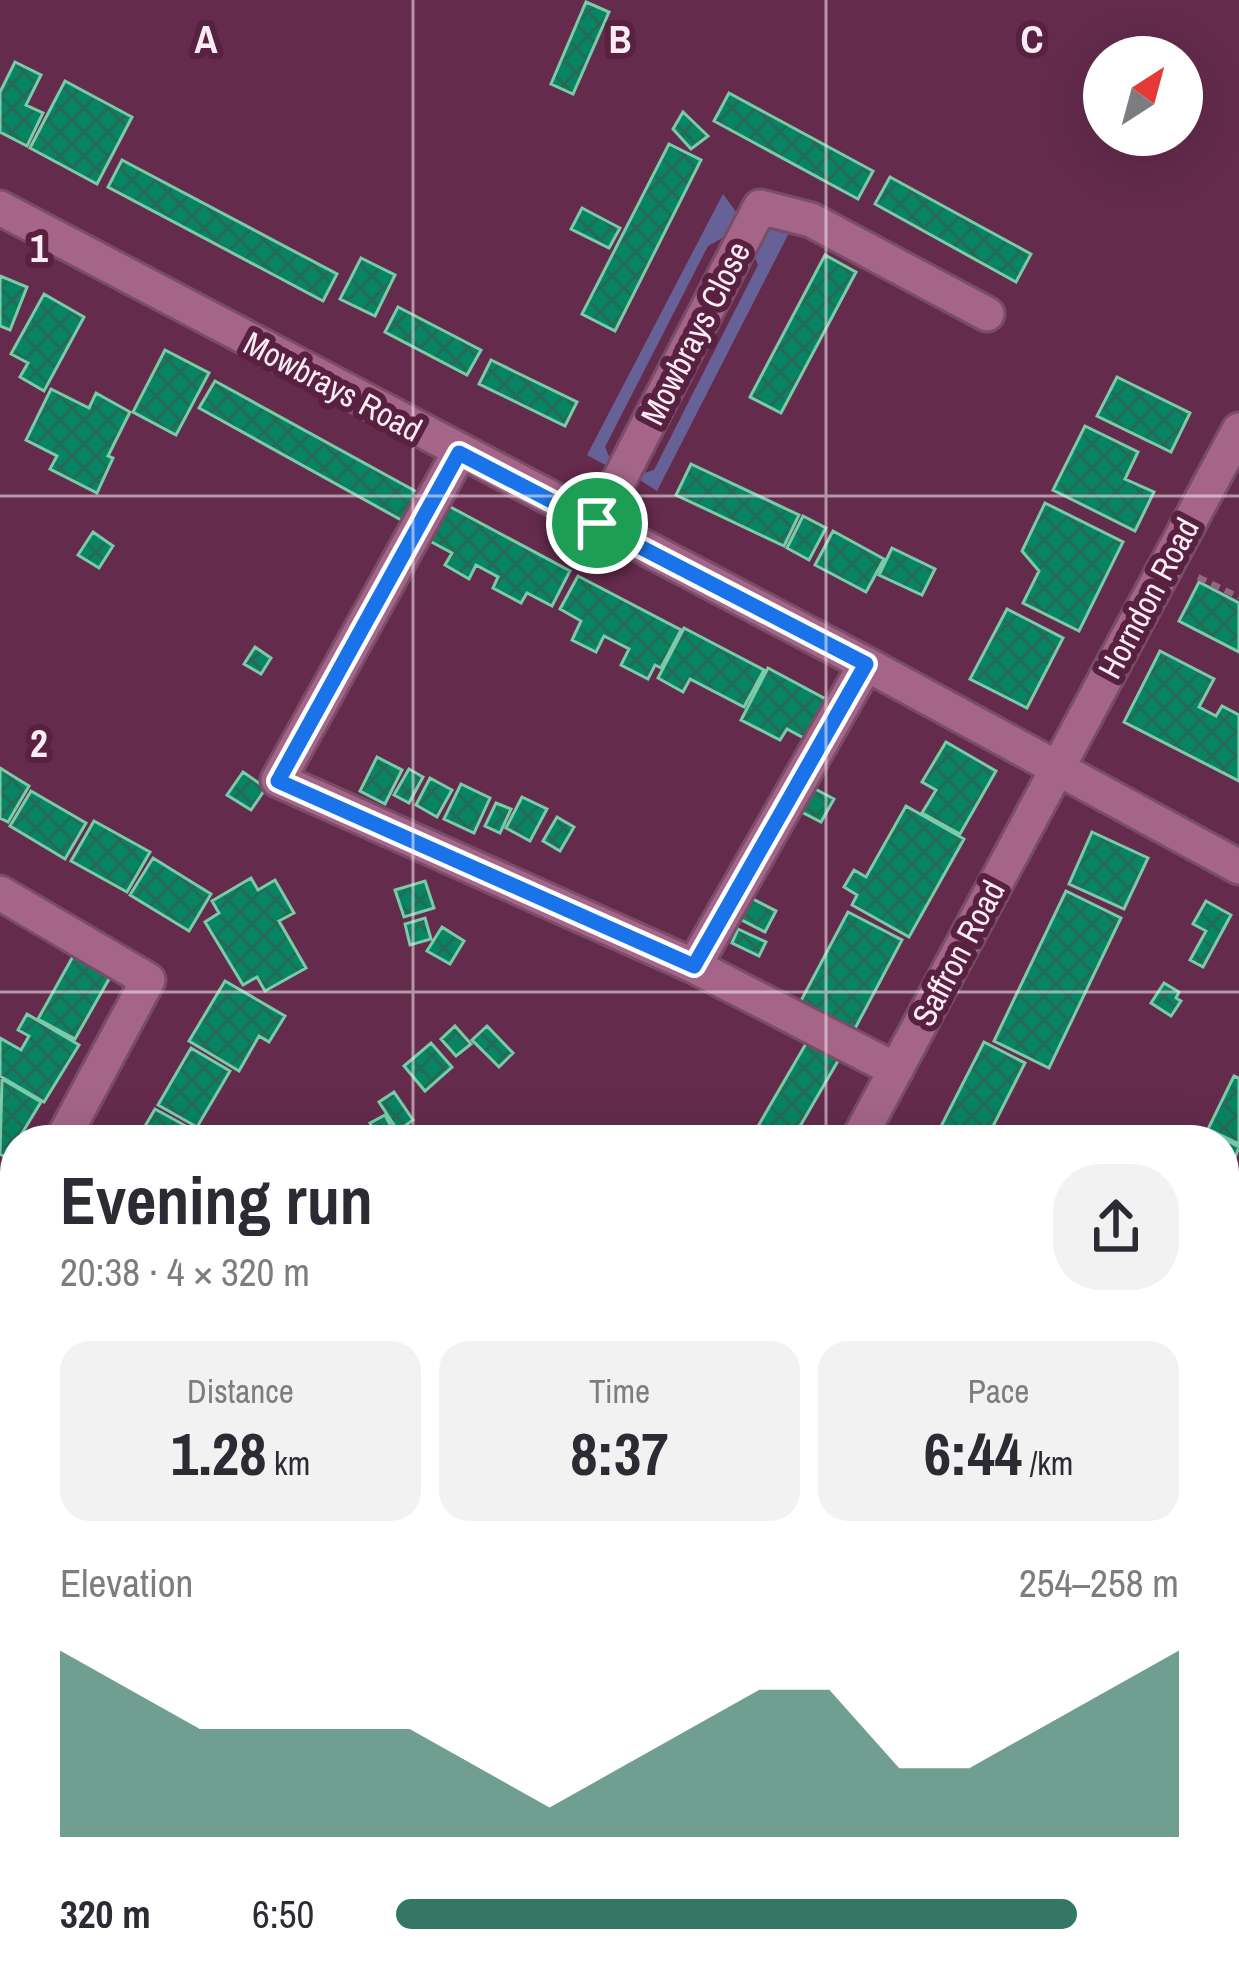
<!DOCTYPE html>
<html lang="en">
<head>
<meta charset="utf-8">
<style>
  body { margin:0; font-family:"Archivo Narrow",sans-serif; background:#f2f2f3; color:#2b2b33; height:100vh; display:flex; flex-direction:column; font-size:45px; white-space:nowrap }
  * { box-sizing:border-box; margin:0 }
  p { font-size:39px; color:#7c7c81 }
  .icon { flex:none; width:66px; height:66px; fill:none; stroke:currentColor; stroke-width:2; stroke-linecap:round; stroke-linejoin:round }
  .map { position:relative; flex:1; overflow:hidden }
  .panel { position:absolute; left:0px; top:1125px; width:1239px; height:858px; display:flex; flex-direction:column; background:#fff; border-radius:48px 48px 0 0; box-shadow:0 12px 48px #0002 }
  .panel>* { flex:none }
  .needle { width:78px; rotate:36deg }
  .controls { position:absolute; left:1083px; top:36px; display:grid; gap:24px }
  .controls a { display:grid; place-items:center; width:120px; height:120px; border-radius:50%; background:#fff; box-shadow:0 12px 48px #0002; font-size:60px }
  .pin { position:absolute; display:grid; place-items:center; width:102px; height:102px; color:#fff; margin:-51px; border:6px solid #fff; border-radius:50%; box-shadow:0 3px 12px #0007 }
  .round { display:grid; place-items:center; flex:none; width:126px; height:126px; border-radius:48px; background:#f2f2f3 }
  .headline { display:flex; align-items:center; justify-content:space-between; height:204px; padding:0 60px }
  h1 { font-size:66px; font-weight:800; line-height:90px }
  .metrics { display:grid; grid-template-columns:repeat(3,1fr); gap:18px; height:204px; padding:12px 60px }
  .metrics div { display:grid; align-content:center; border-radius:30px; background:#f2f2f3; text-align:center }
  .metrics b { font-size:60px; font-weight:800 }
  .metrics small { font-size:33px; font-weight:400 }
  .metrics p { font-size:33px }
  .chart { height:336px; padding:24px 60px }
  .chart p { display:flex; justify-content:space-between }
  .chart svg { width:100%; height:216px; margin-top:12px; fill:#347765; opacity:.7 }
  ul { padding:0 60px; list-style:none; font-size:39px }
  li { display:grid; grid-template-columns:192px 144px 1fr; align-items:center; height:90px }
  li i { height:30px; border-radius:15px; background:#347765 }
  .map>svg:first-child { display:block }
  .grass { fill:#666298 }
  .building { fill:url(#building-cross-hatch); stroke:#7bcbab; stroke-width:3 }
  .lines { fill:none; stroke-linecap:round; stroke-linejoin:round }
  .minor-casing { stroke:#794d68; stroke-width:39 }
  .path { stroke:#936780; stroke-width:6; stroke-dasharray:9 6; stroke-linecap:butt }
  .minor { stroke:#a46588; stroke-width:33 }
  .route-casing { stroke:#fff; stroke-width:24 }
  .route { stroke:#1a73e8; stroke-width:15 }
  .grid { fill:none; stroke:#fbecf3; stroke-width:3; stroke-opacity:0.55 }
  .labels { text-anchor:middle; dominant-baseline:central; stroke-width:12; stroke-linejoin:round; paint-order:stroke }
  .street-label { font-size:33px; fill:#fbecf3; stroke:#582041 }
  .grid-label { font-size:39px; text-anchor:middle; font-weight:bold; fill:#fbecf3; stroke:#582041; stroke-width:12; stroke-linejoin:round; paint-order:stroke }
</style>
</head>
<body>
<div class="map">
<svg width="1239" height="1983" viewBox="0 0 1239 1983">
  <defs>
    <pattern id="building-cross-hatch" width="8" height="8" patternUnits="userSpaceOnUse" patternTransform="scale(3)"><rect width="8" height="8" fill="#078461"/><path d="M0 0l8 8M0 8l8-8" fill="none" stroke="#266956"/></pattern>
  </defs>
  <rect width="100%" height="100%" fill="#642b4c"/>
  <path class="grass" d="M 723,194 L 739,216 L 733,232 L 708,246 L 605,447 L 612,463 L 609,467 L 587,455 Z
    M 781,224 L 791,229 L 657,491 L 634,476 L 654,470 L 758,265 L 750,247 L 764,228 Z"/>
  <path class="building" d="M 586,2 L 609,12 L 573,94 L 551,84 Z
    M 15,62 L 41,75 L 26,105 L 43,113 L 27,146 L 0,132 L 0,92 Z
    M 65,81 L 132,117 L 97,184 L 30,148 Z
    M 729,93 L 873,171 L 858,199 L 714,121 Z
    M 683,112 L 708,136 L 691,149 L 673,129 Z
    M 669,144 L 701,160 L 615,331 L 582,314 Z
    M 122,160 L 337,274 L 323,301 L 108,187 Z
    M 890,177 L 1031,254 L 1016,282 L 875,204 Z
    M 582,208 L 620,228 L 609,248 L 571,229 Z
    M 825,255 L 856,272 L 781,413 L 750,397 Z
    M 361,258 L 395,275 L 375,316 L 340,299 Z
    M 0,276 L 27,287 L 10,330 L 0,326 Z
    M 44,294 L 84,317 L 44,391 L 20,377 L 28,363 L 11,354 Z
    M 398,307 L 481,350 L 467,375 L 385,332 Z
    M 165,350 L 209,373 L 176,435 L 133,412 Z
    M 491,360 L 577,402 L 565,426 L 479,384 Z
    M 1117,377 L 1190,413 L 1171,452 L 1097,416 Z
    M 215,381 L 428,498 L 412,526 L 199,408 Z
    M 51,389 L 89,408 L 96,393 L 130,412 L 108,456 L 113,458 L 97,493 L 50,469 L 57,456 L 26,440 Z
    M 1085,426 L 1138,452 L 1125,479 L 1154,492 L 1135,531 L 1053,490 Z
    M 691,464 L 799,515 L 784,546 L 676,495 Z
    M 443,503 L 570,571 L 552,606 L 527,593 L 521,603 L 493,588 L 498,577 L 476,565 L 469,579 L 445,565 L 452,553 L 424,538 Z
    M 1045,503 L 1123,542 L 1079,631 L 1023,603 L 1039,571 L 1022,551 Z
    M 803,516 L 826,528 L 809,560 L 787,548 Z
    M 833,531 L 884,559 L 866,592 L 815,565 Z
    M 93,532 L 113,546 L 99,568 L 78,555 Z
    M 892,548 L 935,569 L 922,595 L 879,575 Z
    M 578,576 L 681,630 L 661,668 L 655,665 L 648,679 L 621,665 L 629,649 L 604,636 L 596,652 L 572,640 L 581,621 L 560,609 Z
    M 1199,582 L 1239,603 L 1239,652 L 1179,621 Z
    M 1007,609 L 1063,638 L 1027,708 L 970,679 Z
    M 684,628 L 764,670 L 744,707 L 690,679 L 683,692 L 658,678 Z
    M 255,647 L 271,658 L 261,674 L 244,664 Z
    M 1160,651 L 1214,679 L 1199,707 L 1216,716 L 1222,706 L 1239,715 L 1239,781 L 1124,722 Z
    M 768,668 L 833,703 L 813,743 L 787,729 L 780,740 L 741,720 Z
    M 946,742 L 996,771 L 960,834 L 922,813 L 936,790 L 922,782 Z
    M 377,757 L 402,770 L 385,804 L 360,791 Z
    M 0,768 L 29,786 L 8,822 L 0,818 Z
    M 409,769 L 423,777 L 409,803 L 394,795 Z
    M 243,772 L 266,788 L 251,810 L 227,795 Z
    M 430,778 L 452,790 L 437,817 L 416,805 Z
    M 804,783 L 834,799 L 821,822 L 792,807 Z
    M 461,784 L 490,798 L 474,833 L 444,819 Z
    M 31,791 L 86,823 L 65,859 L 10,826 Z
    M 522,797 L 547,809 L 530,841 L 506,828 Z
    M 496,803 L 511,809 L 500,833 L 485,826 Z
    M 906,806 L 964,839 L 909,937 L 852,905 L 857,895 L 844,887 L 854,870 L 866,877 Z
    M 557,817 L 574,827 L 560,851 L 543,841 Z
    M 94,821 L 150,852 L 127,892 L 71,861 Z
    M 1092,832 L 1148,858 L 1124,909 L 1069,884 Z
    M 153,858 L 211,894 L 189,931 L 130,895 Z
    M 251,878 L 258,890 L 275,880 L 294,913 L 279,921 L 306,968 L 265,991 L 257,977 L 243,985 L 205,922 L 219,913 L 212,901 Z
    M 425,881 L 434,908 L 404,917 L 395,890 Z
    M 1066,891 L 1121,918 L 1049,1068 L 994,1041 Z
    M 747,896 L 776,911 L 765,932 L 736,917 Z
    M 1206,901 L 1231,915 L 1203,967 L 1190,960 L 1206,931 L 1193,924 Z
    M 848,912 L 902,940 L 850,1038 L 796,1010 Z
    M 425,918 L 431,939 L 410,945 L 405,924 Z
    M 442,927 L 464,941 L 450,964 L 427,951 Z
    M 738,929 L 766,942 L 759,956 L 732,943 Z
    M 76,951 L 113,972 L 75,1039 L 38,1019 Z
    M 225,981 L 285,1016 L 269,1042 L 259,1036 L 239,1071 L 189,1041 Z
    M 1164,983 L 1179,992 L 1176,998 L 1181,1001 L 1171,1016 L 1151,1003 Z
    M 27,1014 L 79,1045 L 44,1102 L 0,1076 L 0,1038 L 21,1050 L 29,1036 L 18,1030 Z
    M 455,1026 L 471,1044 L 456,1056 L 441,1039 Z
    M 487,1026 L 513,1053 L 499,1067 L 472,1040 Z
    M 811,1035 L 842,1054 L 792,1140 L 750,1140 Z
    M 984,1042 L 1025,1063 L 986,1140 L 934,1140 Z
    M 431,1043 L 452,1067 L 425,1091 L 404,1066 Z
    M 191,1048 L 230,1071 L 197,1127 L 158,1105 Z
    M 1234,1076 L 1239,1078 L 1239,1144 L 1208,1129 Z
    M 2,1079 L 41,1102 L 7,1158 L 0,1154 Z
    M 394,1092 L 413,1120 L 398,1131 L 379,1102 Z
    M 155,1109 L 195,1131 L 190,1140 L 137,1140 Z
    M 385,1115 L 398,1140 L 380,1140 L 370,1123 Z
    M 1206,1130 L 1239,1147 L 1230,1171 L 1224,1167 L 1224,1140 L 1201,1140 Z
    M 1224,1613 L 1239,1638 L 1239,1722 L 1226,1730 Z
    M 81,1968 L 142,1968 L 145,1983 L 83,1983 Z
    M 194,1968 L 314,1968 L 313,1983 L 193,1983 Z
    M 325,1968 L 376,1983 L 321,1983 Z
    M 1111,1968 L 1158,1968 L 1166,1979 L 1160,1983 L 1090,1983 Z"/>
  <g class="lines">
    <defs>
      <path id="minor" d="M 0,208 L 866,664 L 1239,867
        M 459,453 L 278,780 L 694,966 L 896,1070
        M 597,523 L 760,207 L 811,220 L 987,314
        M 0,893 L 148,980 L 62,1140
        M 694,966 L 866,664
        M 858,1140 L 1239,430
        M 0,1256 L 15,1228
        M 0,1437 L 15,1438
        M 1224,1834 L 1239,1857
        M 0,1835 L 15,1939
        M 19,1968 L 21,1983"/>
    </defs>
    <use href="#minor" class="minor-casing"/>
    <path class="path" d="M 1198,577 L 1239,597"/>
    <use href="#minor" class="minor"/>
  </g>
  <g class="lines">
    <defs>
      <path id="route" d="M 459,453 L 866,664 L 694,966 L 278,781 Z"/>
    </defs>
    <use href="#route" class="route-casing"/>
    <use href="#route" class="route"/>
  </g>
  <path class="grid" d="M 413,0 L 413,1140M 826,0 L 826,1140M 0,496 L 1239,496M 0,992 L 1239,992M 0,1487 L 15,1487M 1224,1487 L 1239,1487M 413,1968 L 413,1983M 826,1968 L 826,1983"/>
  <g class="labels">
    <g class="street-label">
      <text transform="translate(695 333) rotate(-63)">Mowbrays Close</text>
      <text transform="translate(333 386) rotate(28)">Mowbrays Road</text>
      <text transform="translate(1148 598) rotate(-62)">Horndon Road</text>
      <text transform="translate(958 953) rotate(-62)">Saffron Road</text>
    </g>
  </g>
  <g class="grid-label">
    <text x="206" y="53">A</text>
    <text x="620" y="53">B</text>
    <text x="1032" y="53">C</text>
    <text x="39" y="262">1</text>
    <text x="39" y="757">2</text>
  </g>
</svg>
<div class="controls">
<a><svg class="needle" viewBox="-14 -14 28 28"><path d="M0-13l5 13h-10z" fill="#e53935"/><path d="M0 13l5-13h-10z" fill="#7c7c81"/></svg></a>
</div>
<div class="pin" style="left:597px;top:523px;background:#1e9e55"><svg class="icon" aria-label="arrive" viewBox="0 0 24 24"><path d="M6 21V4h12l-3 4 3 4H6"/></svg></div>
<section class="panel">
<div class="headline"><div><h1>Evening run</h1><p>20:38 · 4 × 320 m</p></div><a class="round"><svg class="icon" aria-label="share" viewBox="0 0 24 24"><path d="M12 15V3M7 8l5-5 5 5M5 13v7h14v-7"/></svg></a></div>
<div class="metrics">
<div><p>Distance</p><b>1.28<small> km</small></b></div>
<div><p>Time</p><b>8:37</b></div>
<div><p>Pace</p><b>6:44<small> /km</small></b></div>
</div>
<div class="chart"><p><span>Elevation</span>254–258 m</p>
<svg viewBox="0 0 160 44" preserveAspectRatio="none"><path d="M0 44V6L10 14L20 22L30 22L40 22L50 22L60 30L70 38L80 30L90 22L100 14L110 14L120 30L130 30L140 22L150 14L160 6V44z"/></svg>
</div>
<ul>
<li><b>320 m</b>6:50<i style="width:87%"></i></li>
</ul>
</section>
</div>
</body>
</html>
